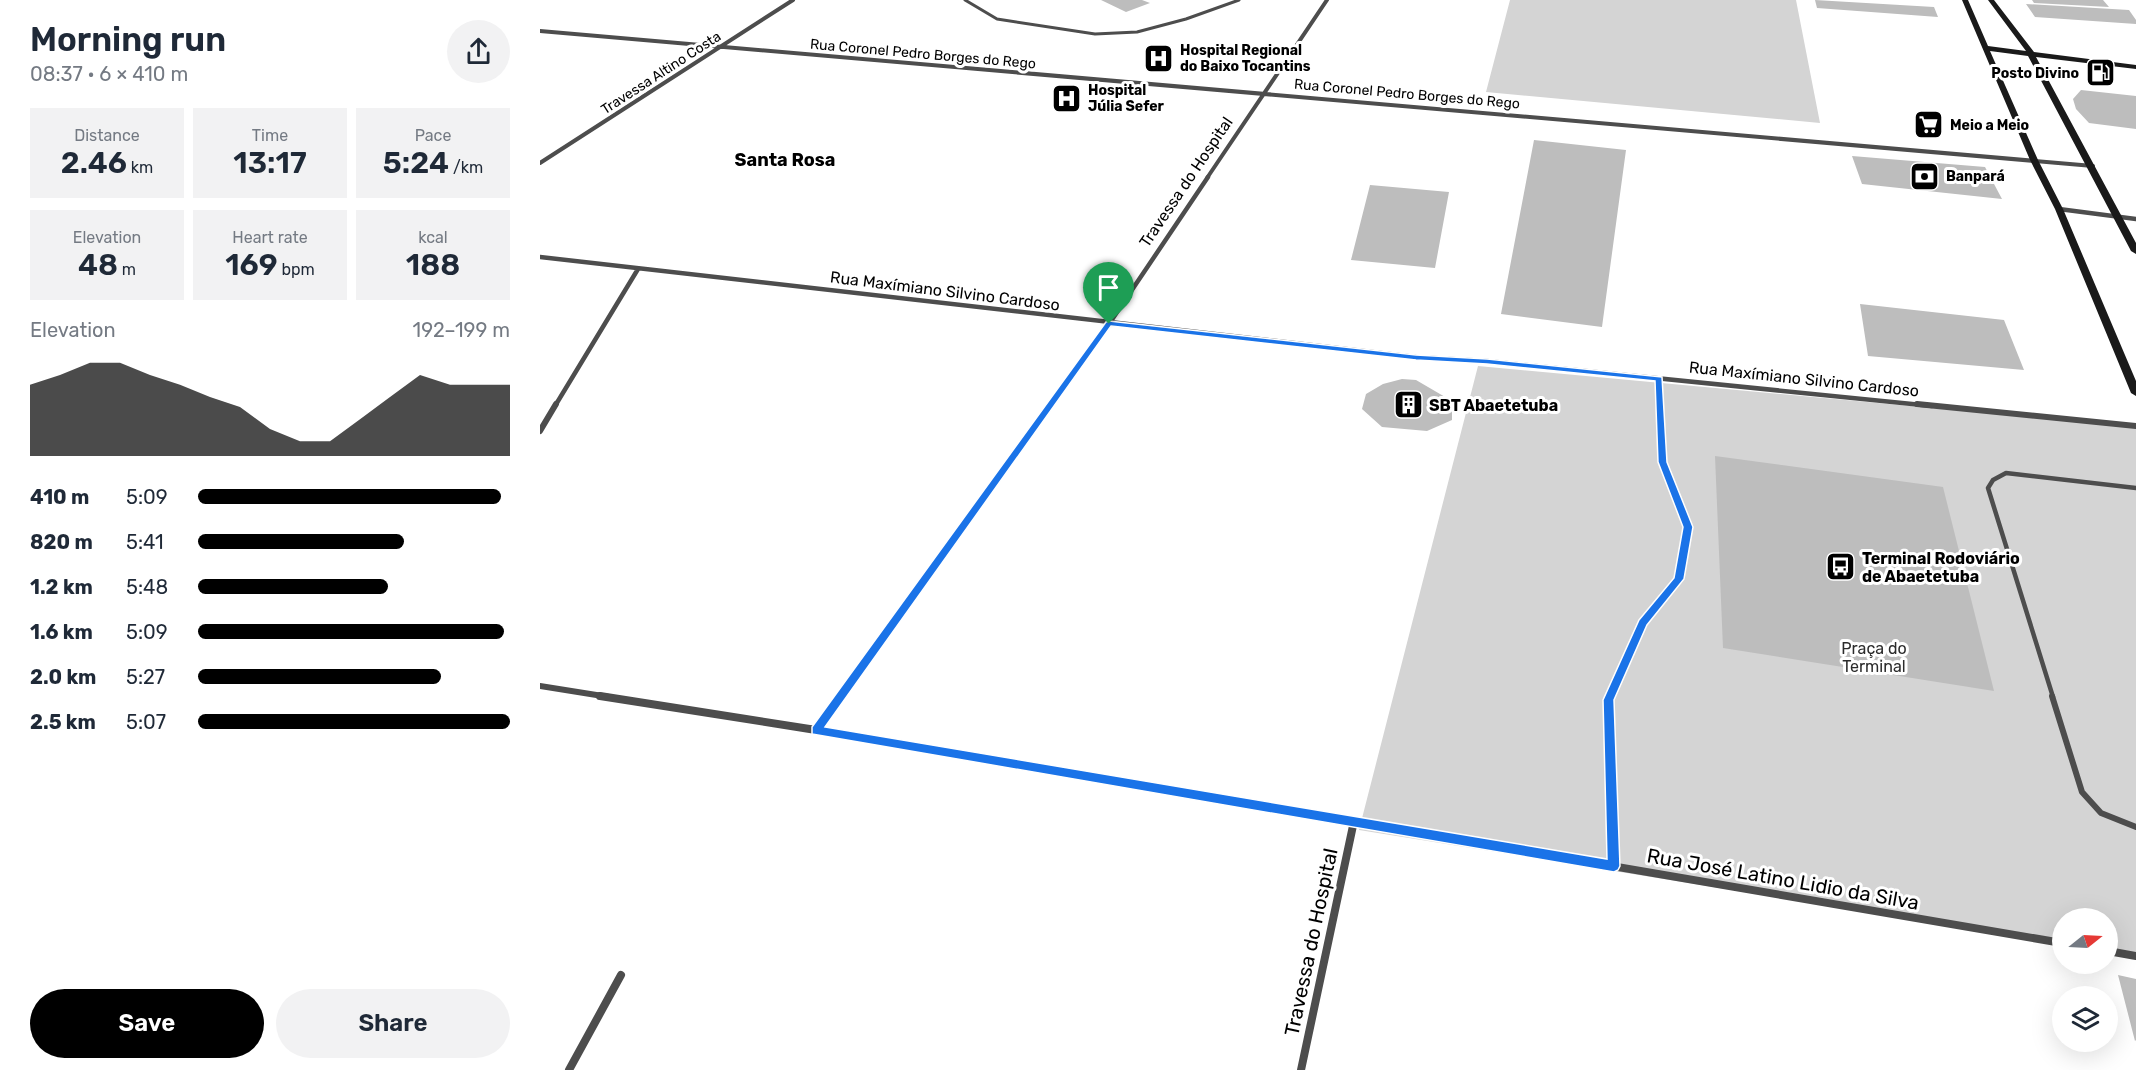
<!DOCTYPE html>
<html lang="en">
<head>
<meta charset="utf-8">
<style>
  body { margin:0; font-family:Rubik,sans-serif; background:#f2f2f3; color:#1f2937; height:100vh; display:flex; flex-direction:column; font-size:22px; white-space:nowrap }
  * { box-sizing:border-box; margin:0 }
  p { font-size:20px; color:#747a83 }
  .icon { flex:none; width:33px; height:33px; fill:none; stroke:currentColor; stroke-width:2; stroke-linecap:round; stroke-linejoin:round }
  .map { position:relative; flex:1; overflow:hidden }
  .drawer { display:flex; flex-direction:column; background:#fff; width:540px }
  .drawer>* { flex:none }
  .needle { width:39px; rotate:72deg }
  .buttons { position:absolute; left:1512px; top:908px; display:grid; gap:12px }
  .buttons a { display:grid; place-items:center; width:66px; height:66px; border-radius:50%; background:#fff; box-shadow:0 6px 24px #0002; font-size:30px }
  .pin { position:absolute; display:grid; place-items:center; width:51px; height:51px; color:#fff; margin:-62px -26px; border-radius:50% 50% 50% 0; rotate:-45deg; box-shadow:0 0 6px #0007 }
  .pin .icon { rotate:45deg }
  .round { display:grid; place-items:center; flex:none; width:63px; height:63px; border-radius:32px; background:#f2f2f3 }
  .head { display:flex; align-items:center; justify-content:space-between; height:102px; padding:0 30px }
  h1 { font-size:33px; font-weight:600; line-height:45px }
  .figures { display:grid; grid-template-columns:repeat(3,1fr); gap:9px; height:102px; padding:6px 30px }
  .figures div { display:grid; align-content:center; border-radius:0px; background:#f2f2f3; text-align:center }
  .figures b { font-size:30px; font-weight:600 }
  .figures small { font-size:16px; font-weight:400 }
  .figures p { font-size:16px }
  .chart { height:168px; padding:12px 30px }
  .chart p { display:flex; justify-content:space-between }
  .chart svg { width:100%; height:108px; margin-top:6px; fill:#000; opacity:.7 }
  .action { display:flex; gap:12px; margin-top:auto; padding:12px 30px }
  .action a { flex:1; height:69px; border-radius:36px; background:#000; color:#fff; font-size:24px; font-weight:600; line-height:69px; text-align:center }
  .action a+a { background:#f2f2f3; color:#1f2937 }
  ul { padding:0 30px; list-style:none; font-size:20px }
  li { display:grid; grid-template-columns:96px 72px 1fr; align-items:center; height:45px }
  li i { height:15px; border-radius:8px; background:#000 }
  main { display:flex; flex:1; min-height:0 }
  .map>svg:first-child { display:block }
  .green { fill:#d4d4d4 }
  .building { fill:#bdbdbd }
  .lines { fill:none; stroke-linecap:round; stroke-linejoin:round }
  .lane-far3 { stroke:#4d4d4d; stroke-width:3 }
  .lane-far2 { stroke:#4d4d4d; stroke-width:4 }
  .lane-far1 { stroke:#4d4d4d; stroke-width:4.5 }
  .lane { stroke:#4d4d4d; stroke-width:6 }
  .street-far3 { stroke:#4d4d4d; stroke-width:4 }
  .street-far2 { stroke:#4d4d4d; stroke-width:4.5 }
  .street-far1 { stroke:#4d4d4d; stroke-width:6 }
  .street { stroke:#4d4d4d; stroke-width:8 }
  .secondary { fill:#1a1a1a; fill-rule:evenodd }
  .route { fill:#1a73e8; stroke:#fff; stroke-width:1.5; fill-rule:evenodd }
  .labels { text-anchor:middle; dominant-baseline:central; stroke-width:6; stroke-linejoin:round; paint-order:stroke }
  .far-poi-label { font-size:14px; font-weight:bold; fill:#000; stroke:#fff; text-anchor:start }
  .far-street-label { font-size:14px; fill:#000; stroke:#fff }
  .street-label { font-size:16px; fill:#000; stroke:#fff }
  .poi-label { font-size:16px; font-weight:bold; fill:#000; stroke:#fff; text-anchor:start }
  .park-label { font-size:16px; fill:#2b2b2b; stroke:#fff }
  .far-district-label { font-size:18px; font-weight:bold; fill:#000; stroke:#fff }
  .near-street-label { font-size:20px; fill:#000; stroke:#fff }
</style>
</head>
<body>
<main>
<section class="drawer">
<div class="head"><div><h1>Morning run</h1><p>08:37 · 6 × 410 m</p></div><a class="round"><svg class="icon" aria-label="share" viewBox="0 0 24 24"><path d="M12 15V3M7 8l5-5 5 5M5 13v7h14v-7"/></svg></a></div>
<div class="figures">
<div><p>Distance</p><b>2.46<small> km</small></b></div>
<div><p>Time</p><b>13:17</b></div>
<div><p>Pace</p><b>5:24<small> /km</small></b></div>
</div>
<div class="figures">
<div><p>Elevation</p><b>48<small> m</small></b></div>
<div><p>Heart rate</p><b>169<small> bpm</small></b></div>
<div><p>kcal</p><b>188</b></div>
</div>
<div class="chart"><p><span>Elevation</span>192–199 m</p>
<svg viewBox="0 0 160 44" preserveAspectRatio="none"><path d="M0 44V15L10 11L20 6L30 6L40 11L50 15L60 20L70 24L80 33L90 38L100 38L110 29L120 20L130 11L140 15L150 15L160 15V44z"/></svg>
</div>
<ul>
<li><b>410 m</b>5:09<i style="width:97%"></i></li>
<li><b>820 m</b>5:41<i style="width:66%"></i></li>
<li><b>1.2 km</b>5:48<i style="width:61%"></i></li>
<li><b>1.6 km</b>5:09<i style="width:98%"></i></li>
<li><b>2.0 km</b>5:27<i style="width:78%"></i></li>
<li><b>2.5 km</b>5:07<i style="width:100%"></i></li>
</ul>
<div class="action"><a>Save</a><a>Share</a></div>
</section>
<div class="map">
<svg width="1596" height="1070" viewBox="0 0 1596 1070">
  <rect width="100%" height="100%" fill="#fff"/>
  <path class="green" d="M 970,0 L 1256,0 L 1280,123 L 946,92 Z
    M 938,366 L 1596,427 L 1596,955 L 1568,950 L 1568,918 L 1522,918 L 1522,943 L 819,830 Z"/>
  <path class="building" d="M 561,0 L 602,0 L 610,3 L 586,12 Z
    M 1275,0 L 1394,7 L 1398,17 L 1277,8 Z
    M 1492,0 L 1563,0 L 1569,7 L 1494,3 Z
    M 1486,4 L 1589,10 L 1596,20 L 1596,24 L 1495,17 Z
    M 1541,90 L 1596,96 L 1596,129 L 1549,123 L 1536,109 L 1533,99 Z
    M 994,140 L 1086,150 L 1062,327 L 961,314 Z
    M 1312,156 L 1445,167 L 1462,199 L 1322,184 Z
    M 830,185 L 909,192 L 895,268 L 811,260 Z
    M 1320,304 L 1464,320 L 1484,370 L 1328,356 Z
    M 862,379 L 876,380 L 912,401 L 912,420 L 887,431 L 842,427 L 822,409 L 826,394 L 843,384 Z
    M 1175,456 L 1403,487 L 1454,691 L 1183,648 Z
    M 1578,975 L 1596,979 L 1596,1040 L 1595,1041 Z"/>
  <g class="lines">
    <path class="lane-far3" d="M 425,0 L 457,19 L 555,34 L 597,32 L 646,19 L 699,0"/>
    <path class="lane-far2" d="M 1119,378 L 1120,406"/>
    <path class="lane-far1" d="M 1070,697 L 1103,623 L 1139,579 L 1148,527 L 1123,462 L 1120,404
      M 1513,697 L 1448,488 L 1453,480 L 1466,473 L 1596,488"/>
    <path class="lane" d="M 1071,696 L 1069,700 L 1074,866
      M 1512,696 L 1542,792 L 1561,813 L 1596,827"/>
    <path class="street-far3" d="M 0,31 L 1553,166
      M 0,163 L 253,0
      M 667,178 L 787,0"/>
    <path class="street-far2" d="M 1519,209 L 1596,219
      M 0,257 L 876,357 L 947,361 L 1392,406
      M 15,406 L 98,269
      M 510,406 L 569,324 L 668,177"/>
    <path class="street-far1" d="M 1377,404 L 1596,426
      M 0,431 L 16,404
      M 0,686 L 69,697
      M 300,697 L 511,404"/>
    <path class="street" d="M 60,696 L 276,730 L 1522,943
      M 276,730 L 301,696
      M 1568,951 L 1596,956
      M 29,1070 L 81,975
      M 761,1070 L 814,821"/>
    <path class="secondary" d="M 1422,0 L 1428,0 L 1448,46 L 1486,51 L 1448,0 L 1454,0 L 1494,52 L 1596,65 L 1596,69 L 1496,57 L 1596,243 L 1596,254 L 1591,251 L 1488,56 L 1450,51 L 1498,160 L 1523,209 L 1596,381 L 1596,396 L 1591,393 L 1515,209 L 1490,160 Z"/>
  </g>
  <path class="route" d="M 569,321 L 876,355 L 947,359 L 1122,377 L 1127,462 L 1153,527 L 1144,579 L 1107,625 L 1074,700 L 1080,866 L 1078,870 L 1074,872 L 272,734 L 272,727 L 566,322 ZM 571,326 L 876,360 L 947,364 L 1115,381 L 1118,462 L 1143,527 L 1134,578 L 1099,620 L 1063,700 L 1067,859 L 285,727 Z"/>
  <defs>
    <symbol id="hospital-square" viewBox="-11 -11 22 22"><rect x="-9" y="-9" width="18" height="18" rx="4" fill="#000" stroke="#fff"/><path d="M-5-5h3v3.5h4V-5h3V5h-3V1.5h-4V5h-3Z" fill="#fff"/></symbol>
    <symbol id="fuel-square" viewBox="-11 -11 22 22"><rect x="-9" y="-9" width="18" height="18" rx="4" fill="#000" stroke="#fff"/><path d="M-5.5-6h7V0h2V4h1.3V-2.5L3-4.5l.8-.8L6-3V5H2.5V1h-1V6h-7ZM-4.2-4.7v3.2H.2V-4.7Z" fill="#fff"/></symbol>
    <symbol id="supermarket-square" viewBox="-11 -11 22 22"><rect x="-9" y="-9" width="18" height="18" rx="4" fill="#000" stroke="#fff"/><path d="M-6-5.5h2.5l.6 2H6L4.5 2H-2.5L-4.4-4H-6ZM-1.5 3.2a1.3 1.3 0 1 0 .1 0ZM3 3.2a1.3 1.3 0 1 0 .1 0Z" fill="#fff"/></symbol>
    <symbol id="bank-square" viewBox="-11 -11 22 22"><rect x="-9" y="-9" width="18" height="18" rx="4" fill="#000" stroke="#fff"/><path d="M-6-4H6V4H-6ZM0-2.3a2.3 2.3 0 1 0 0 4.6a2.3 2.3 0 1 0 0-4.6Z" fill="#fff"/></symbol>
    <symbol id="building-square" viewBox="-11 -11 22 22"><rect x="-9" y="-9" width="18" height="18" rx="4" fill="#000" stroke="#fff"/><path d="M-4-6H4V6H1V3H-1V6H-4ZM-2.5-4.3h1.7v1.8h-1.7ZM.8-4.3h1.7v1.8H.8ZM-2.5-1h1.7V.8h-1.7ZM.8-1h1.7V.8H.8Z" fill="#fff"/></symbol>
    <symbol id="bus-square" viewBox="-11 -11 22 22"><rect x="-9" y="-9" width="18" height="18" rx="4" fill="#000" stroke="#fff"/><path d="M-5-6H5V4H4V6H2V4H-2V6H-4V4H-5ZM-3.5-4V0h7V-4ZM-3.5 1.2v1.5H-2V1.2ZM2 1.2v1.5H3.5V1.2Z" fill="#fff"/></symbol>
  </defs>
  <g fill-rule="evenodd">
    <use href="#hospital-square" x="602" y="42" width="33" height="33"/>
    <use href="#fuel-square" x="1544" y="56" width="33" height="33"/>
    <use href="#hospital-square" x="510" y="82" width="33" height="33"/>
    <use href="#supermarket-square" x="1372" y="108" width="33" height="33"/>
    <use href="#bank-square" x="1368" y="160" width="33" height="33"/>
    <use href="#building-square" x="852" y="388" width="33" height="33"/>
    <use href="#bus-square" x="1284" y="550" width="33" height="33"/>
  </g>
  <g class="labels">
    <g class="far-poi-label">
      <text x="640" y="50">Hospital Regional<tspan x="640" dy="16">do Baixo Tocantins</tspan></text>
      <text x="1539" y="73" text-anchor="end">Posto Divino</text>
      <text x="548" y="90">Hospital<tspan x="548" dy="16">Júlia Sefer</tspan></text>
      <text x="1410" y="125">Meio a Meio</text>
      <text x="1406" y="176">Banpará</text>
    </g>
    <g class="far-street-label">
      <text transform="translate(383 54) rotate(5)">Rua Coronel Pedro Borges do Rego</text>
      <text transform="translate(121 73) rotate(-33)">Travessa Altino Costa</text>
      <text transform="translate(867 94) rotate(5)">Rua Coronel Pedro Borges do Rego</text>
    </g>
    <g class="street-label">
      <text transform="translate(646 182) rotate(-56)">Travessa do Hospital</text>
      <text transform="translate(405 291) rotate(7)">Rua Maxímiano Silvino Cardoso</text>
      <text transform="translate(1264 379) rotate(6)">Rua Maxímiano Silvino Cardoso</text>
    </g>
    <g class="poi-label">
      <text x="889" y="405">SBT Abaetetuba</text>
      <text x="1322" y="558">Terminal Rodoviário<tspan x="1322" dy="18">de Abaetetuba</tspan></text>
    </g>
    <g class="park-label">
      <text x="1334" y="648">Praça do<tspan x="1334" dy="18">Terminal</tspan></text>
    </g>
    <g class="far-district-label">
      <text x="245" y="160">Santa Rosa</text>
    </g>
    <g class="near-street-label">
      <text transform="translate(1243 879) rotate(10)">Rua José Latino Lidio da Silva</text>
      <text transform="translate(771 942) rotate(-78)">Travessa do Hospital</text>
    </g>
  </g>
</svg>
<div class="buttons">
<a><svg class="needle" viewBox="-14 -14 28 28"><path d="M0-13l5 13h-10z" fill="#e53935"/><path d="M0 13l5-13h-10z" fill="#747a83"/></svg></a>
<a><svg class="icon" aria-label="layers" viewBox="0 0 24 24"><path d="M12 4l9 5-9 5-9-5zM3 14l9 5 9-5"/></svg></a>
</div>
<div class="pin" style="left:569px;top:324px;background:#1e9e55"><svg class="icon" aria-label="arrive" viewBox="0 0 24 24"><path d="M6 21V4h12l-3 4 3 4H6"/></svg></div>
</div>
</main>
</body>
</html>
